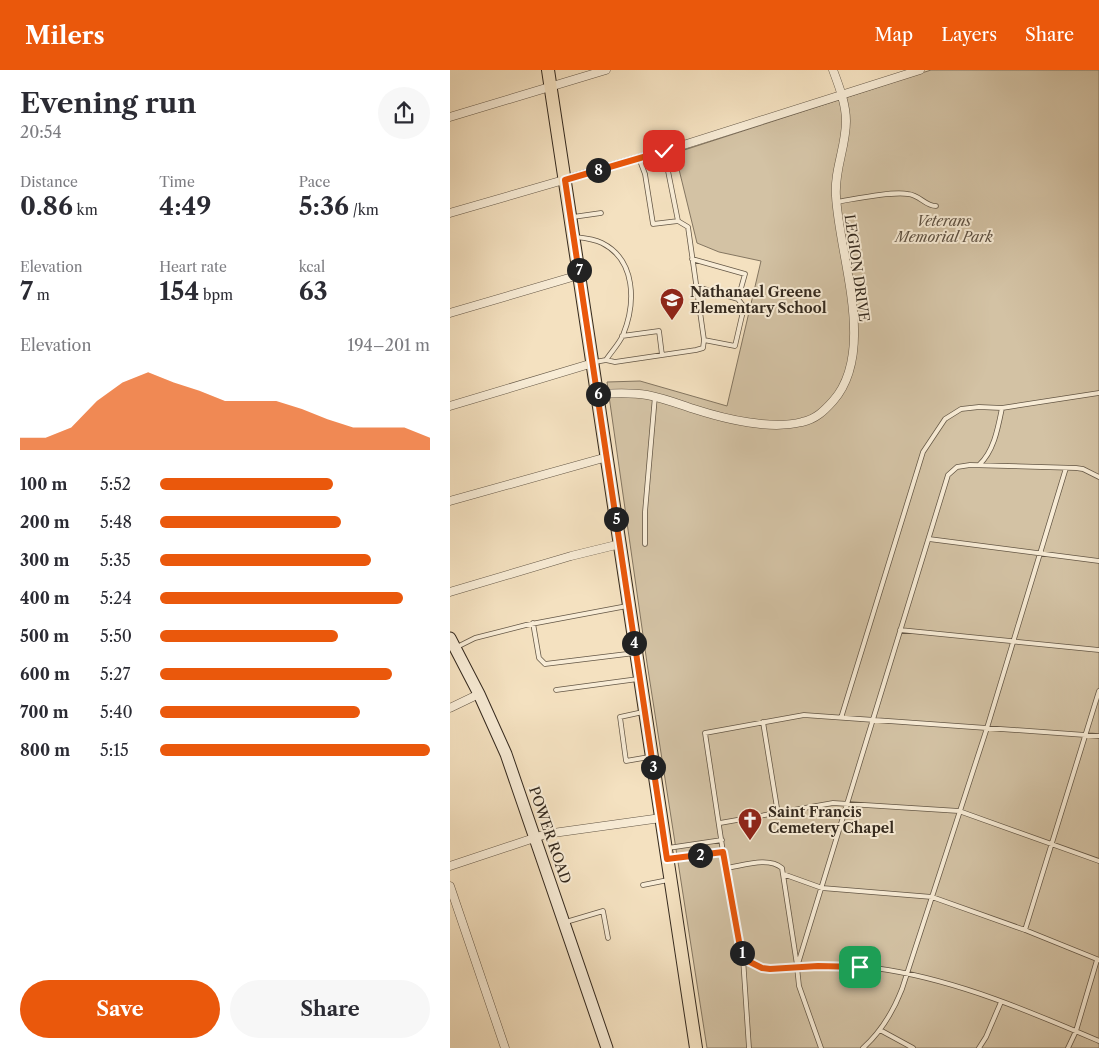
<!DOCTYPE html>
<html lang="en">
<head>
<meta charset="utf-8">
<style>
  body { margin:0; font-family:"Libre Caslon Text",serif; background:#f7f7f7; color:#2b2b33; height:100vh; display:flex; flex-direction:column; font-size:19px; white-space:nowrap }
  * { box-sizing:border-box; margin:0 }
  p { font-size:16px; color:#7c7c81 }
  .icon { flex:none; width:28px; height:28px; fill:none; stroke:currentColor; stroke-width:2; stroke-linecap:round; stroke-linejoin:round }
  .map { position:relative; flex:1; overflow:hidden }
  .details { display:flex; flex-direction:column; background:#fff; width:450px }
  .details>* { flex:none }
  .pin { position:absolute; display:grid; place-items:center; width:42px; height:42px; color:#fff; margin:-21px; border-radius:10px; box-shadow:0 2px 8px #0006 }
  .km { position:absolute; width:25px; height:25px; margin:-12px; border-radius:50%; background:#222; color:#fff; font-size:14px; line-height:25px; text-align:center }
  .round { display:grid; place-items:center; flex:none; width:52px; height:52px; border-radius:26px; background:#f7f7f7 }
  .overview { display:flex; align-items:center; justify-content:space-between; height:85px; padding:0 20px }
  h1 { font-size:28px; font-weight:700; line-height:38px }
  .figures { display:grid; grid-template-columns:repeat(3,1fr); gap:8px; height:85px; padding:5px 20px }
  .figures div { display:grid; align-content:center }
  .figures b { font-size:25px; font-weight:700 }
  .figures small { font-size:14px; font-weight:400 }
  .figures p { font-size:14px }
  .chart { height:140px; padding:10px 20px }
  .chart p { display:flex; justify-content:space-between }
  .chart svg { width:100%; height:90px; margin-top:5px; fill:#ea580c; opacity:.7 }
  .primary-button { display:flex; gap:10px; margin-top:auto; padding:10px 20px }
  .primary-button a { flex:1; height:58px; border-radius:30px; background:#ea580c; color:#fff; font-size:20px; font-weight:700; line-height:58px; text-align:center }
  .primary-button a+a { background:#f7f7f7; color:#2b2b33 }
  ul { padding:0 20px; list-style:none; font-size:16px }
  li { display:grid; grid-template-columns:80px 60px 1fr; align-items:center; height:38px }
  li i { height:12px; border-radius:6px; background:#ea580c }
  header { display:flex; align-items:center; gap:30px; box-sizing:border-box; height:70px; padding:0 25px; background:#ea580c; color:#fff }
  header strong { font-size:24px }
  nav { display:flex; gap:28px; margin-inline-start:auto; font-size:18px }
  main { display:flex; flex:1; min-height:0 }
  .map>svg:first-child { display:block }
  .green { fill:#d3c2a4; stroke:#847661 }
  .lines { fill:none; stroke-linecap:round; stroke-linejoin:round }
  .service-casing { stroke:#645746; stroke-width:5.5 }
  .minor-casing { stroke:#645746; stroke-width:9 }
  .secondary-casing { stroke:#34291e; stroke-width:13 }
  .primary-casing { stroke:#34291e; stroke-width:14 }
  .service { stroke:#f8ecd6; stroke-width:4 }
  .minor { stroke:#f8ecd6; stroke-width:8 }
  .secondary { stroke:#f8ecd6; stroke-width:11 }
  .primary { stroke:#f4e1c0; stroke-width:12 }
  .route-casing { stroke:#fff; stroke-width:10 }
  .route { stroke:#ea580c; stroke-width:6 }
  .labels { text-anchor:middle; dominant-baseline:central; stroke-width:4; stroke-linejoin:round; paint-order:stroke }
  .park-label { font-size:14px; font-style:italic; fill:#5c4f40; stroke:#f8ecd6 }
  .street-label { font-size:14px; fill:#34291e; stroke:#f8ecd6 }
  .poi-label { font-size:14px; font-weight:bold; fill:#34291e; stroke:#f8ecd6; text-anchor:start }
</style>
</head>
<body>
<header>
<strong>Milers</strong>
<nav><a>Map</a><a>Layers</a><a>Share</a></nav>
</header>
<main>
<section class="details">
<div class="overview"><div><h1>Evening run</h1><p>20:54</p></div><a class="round"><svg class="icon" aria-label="share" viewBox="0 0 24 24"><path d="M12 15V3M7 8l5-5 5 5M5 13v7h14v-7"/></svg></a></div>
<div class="figures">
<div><p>Distance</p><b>0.86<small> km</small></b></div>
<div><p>Time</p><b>4:49</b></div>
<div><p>Pace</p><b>5:36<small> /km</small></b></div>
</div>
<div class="figures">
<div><p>Elevation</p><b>7<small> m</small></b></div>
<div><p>Heart rate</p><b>154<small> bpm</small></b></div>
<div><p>kcal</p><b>63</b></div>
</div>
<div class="chart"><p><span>Elevation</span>194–201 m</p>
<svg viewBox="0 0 160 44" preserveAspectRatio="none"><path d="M0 44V38L10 38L20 33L30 20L40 11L50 6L60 11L70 15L80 20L90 20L100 20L110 24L120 29L130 33L140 33L150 33L160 38V44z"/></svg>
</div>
<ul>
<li><b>100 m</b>5:52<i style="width:64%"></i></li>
<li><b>200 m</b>5:48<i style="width:67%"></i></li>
<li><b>300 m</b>5:35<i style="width:78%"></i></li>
<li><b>400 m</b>5:24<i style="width:90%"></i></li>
<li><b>500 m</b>5:50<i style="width:66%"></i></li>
<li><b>600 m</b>5:27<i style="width:86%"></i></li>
<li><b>700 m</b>5:40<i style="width:74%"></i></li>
<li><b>800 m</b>5:15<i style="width:100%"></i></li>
</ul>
<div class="primary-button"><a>Save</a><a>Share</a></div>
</section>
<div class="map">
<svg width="649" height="978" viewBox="0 0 649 978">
  <rect width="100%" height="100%" fill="#f4e1c0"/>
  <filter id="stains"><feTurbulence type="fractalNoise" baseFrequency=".004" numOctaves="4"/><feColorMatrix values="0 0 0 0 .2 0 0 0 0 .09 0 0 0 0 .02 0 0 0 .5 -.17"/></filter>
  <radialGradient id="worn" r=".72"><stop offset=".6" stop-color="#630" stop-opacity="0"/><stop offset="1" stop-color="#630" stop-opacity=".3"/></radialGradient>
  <path class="green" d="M 481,0 L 649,0 L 649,978 L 257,978 L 197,593 L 157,312 L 190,311 L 277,336 L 311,191 L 269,182 L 247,173 L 225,83 Z"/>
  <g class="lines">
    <defs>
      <path id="service" d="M 189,88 L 195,104 L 203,154 L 228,151 L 214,81
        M 386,132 C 405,129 441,121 458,124 C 470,125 475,136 486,136
        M 123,147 L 151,143
        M 125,167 C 134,168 144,169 152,173 C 186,190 186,233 173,265 C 169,274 161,282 156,290
        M 242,189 L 295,204 L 288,229 L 247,217
        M 172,266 L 209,261 L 212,285
        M 254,270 L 285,276 L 294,237 L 288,229
        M 145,292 L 156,290 L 165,292 L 246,280 L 253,278 L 254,270 L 238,157 L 228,151
        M 529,395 C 544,381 548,358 552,338
        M 479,469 L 649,491
        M 195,474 L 195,442 L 205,326
        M 83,553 L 89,588 L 95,594 L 185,583
        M 450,560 L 649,580
        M 7,577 L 25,568 L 76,555 L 177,536
        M 106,620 L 188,609
        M 193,642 L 170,647 L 176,691 L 199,687
        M 391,648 L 473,382 L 495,349 L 511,339 L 529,337 L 552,338 L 649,323
        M 313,652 L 328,744
        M 270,753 L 383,733 L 509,741 L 649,791
        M 218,778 L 272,770
        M 219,789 L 273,782
        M 276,798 C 292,796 318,786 332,798 L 347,895
        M 333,804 L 372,818 L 482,827 L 575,860 L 649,890
        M 193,815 L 218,810
        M 116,852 L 153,841 L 158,868
        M 575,860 L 649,621
        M 293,888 C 299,891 306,896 313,898 C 325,901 338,897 351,897 C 379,896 409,895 438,900 C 511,912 581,942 649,971
        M 430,960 L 463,978
        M 299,978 L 293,888 L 273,782 L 255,663 L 354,645 L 649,666
        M 371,978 L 349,916 L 347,897 L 498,405 L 507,397 L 520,395 L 626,398 L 633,399 L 649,407
        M 413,978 C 432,961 443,942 452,919 L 537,658 L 616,398
        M 529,978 L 536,967 L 551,932
        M 618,978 L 626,961 L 647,890"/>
      <path id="minor" d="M 0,47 L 156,0
        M 0,143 L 224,78 L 470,0
        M 0,243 L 129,205
        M 148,324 C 164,323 181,322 197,325 C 213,328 229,334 244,339 C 275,349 321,360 352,352 C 366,349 374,341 383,331 C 427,281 389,186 386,126 C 384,100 396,77 396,51 C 396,34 389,16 383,0
        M 0,336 L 143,293
        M 0,431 L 157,387
        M 0,522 L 121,486 L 170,474
        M 0,638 L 29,624
        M 0,796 L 96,764 L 211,748
        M 0,816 L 55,978"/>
      <path id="secondary" d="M 0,568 L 29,624 L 56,684 L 157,978"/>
      <path id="primary" d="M 98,0 L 246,978"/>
    </defs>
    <use href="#service" class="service-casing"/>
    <use href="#minor" class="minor-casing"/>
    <use href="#secondary" class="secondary-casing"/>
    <use href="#primary" class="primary-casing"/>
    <use href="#service" class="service"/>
    <use href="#minor" class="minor"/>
    <use href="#secondary" class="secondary"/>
    <use href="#primary" class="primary"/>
  </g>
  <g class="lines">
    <defs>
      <path id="route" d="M 214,81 L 115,110 L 217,789 L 273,782 L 292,888 L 312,898 L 320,899 L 368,896 L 410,897"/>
    </defs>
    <use href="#route" class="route-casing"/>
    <use href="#route" class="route"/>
  </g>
  <defs>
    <symbol id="school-pin" viewBox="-11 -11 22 30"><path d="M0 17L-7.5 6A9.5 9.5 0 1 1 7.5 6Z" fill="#8f2418" stroke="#f8ecd6"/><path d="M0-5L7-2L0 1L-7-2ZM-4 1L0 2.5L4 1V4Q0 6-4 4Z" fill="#fff"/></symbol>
    <symbol id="church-pin" viewBox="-11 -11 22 30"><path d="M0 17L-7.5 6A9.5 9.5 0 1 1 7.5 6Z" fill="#8f2418" stroke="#f8ecd6"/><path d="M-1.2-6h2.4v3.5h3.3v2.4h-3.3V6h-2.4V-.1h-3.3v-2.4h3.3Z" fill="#fff"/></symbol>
  </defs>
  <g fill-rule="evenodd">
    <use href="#school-pin" x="208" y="216" width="28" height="38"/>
    <use href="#church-pin" x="286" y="736" width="28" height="38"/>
  </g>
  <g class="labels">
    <g class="park-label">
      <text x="494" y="151">Veterans<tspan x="494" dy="16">Memorial Park</tspan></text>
    </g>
    <g class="street-label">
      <text transform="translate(407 198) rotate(82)">LEGION DRIVE</text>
      <text transform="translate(100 765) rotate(71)">POWER ROAD</text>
    </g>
    <g class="poi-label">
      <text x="240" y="222">Nathanael Greene<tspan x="240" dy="16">Elementary School</tspan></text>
      <text x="318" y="742">Saint Francis<tspan x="318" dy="16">Cemetery Chapel</tspan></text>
    </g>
  </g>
  <rect width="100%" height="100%" filter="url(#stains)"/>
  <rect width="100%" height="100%" fill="url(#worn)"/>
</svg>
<div class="pin" style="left:410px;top:897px;background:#1e9e55"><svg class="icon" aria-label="arrive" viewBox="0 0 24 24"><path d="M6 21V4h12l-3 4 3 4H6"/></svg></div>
<div class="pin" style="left:214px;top:81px;background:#d93025"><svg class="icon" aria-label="check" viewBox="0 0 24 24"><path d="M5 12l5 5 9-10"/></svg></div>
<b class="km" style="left:292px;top:883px">1</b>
<b class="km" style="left:250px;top:785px">2</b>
<b class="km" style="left:203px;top:697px">3</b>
<b class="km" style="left:184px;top:573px">4</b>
<b class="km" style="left:166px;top:449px">5</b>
<b class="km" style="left:148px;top:324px">6</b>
<b class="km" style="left:129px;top:200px">7</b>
<b class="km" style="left:148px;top:100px">8</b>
</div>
</main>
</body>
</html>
